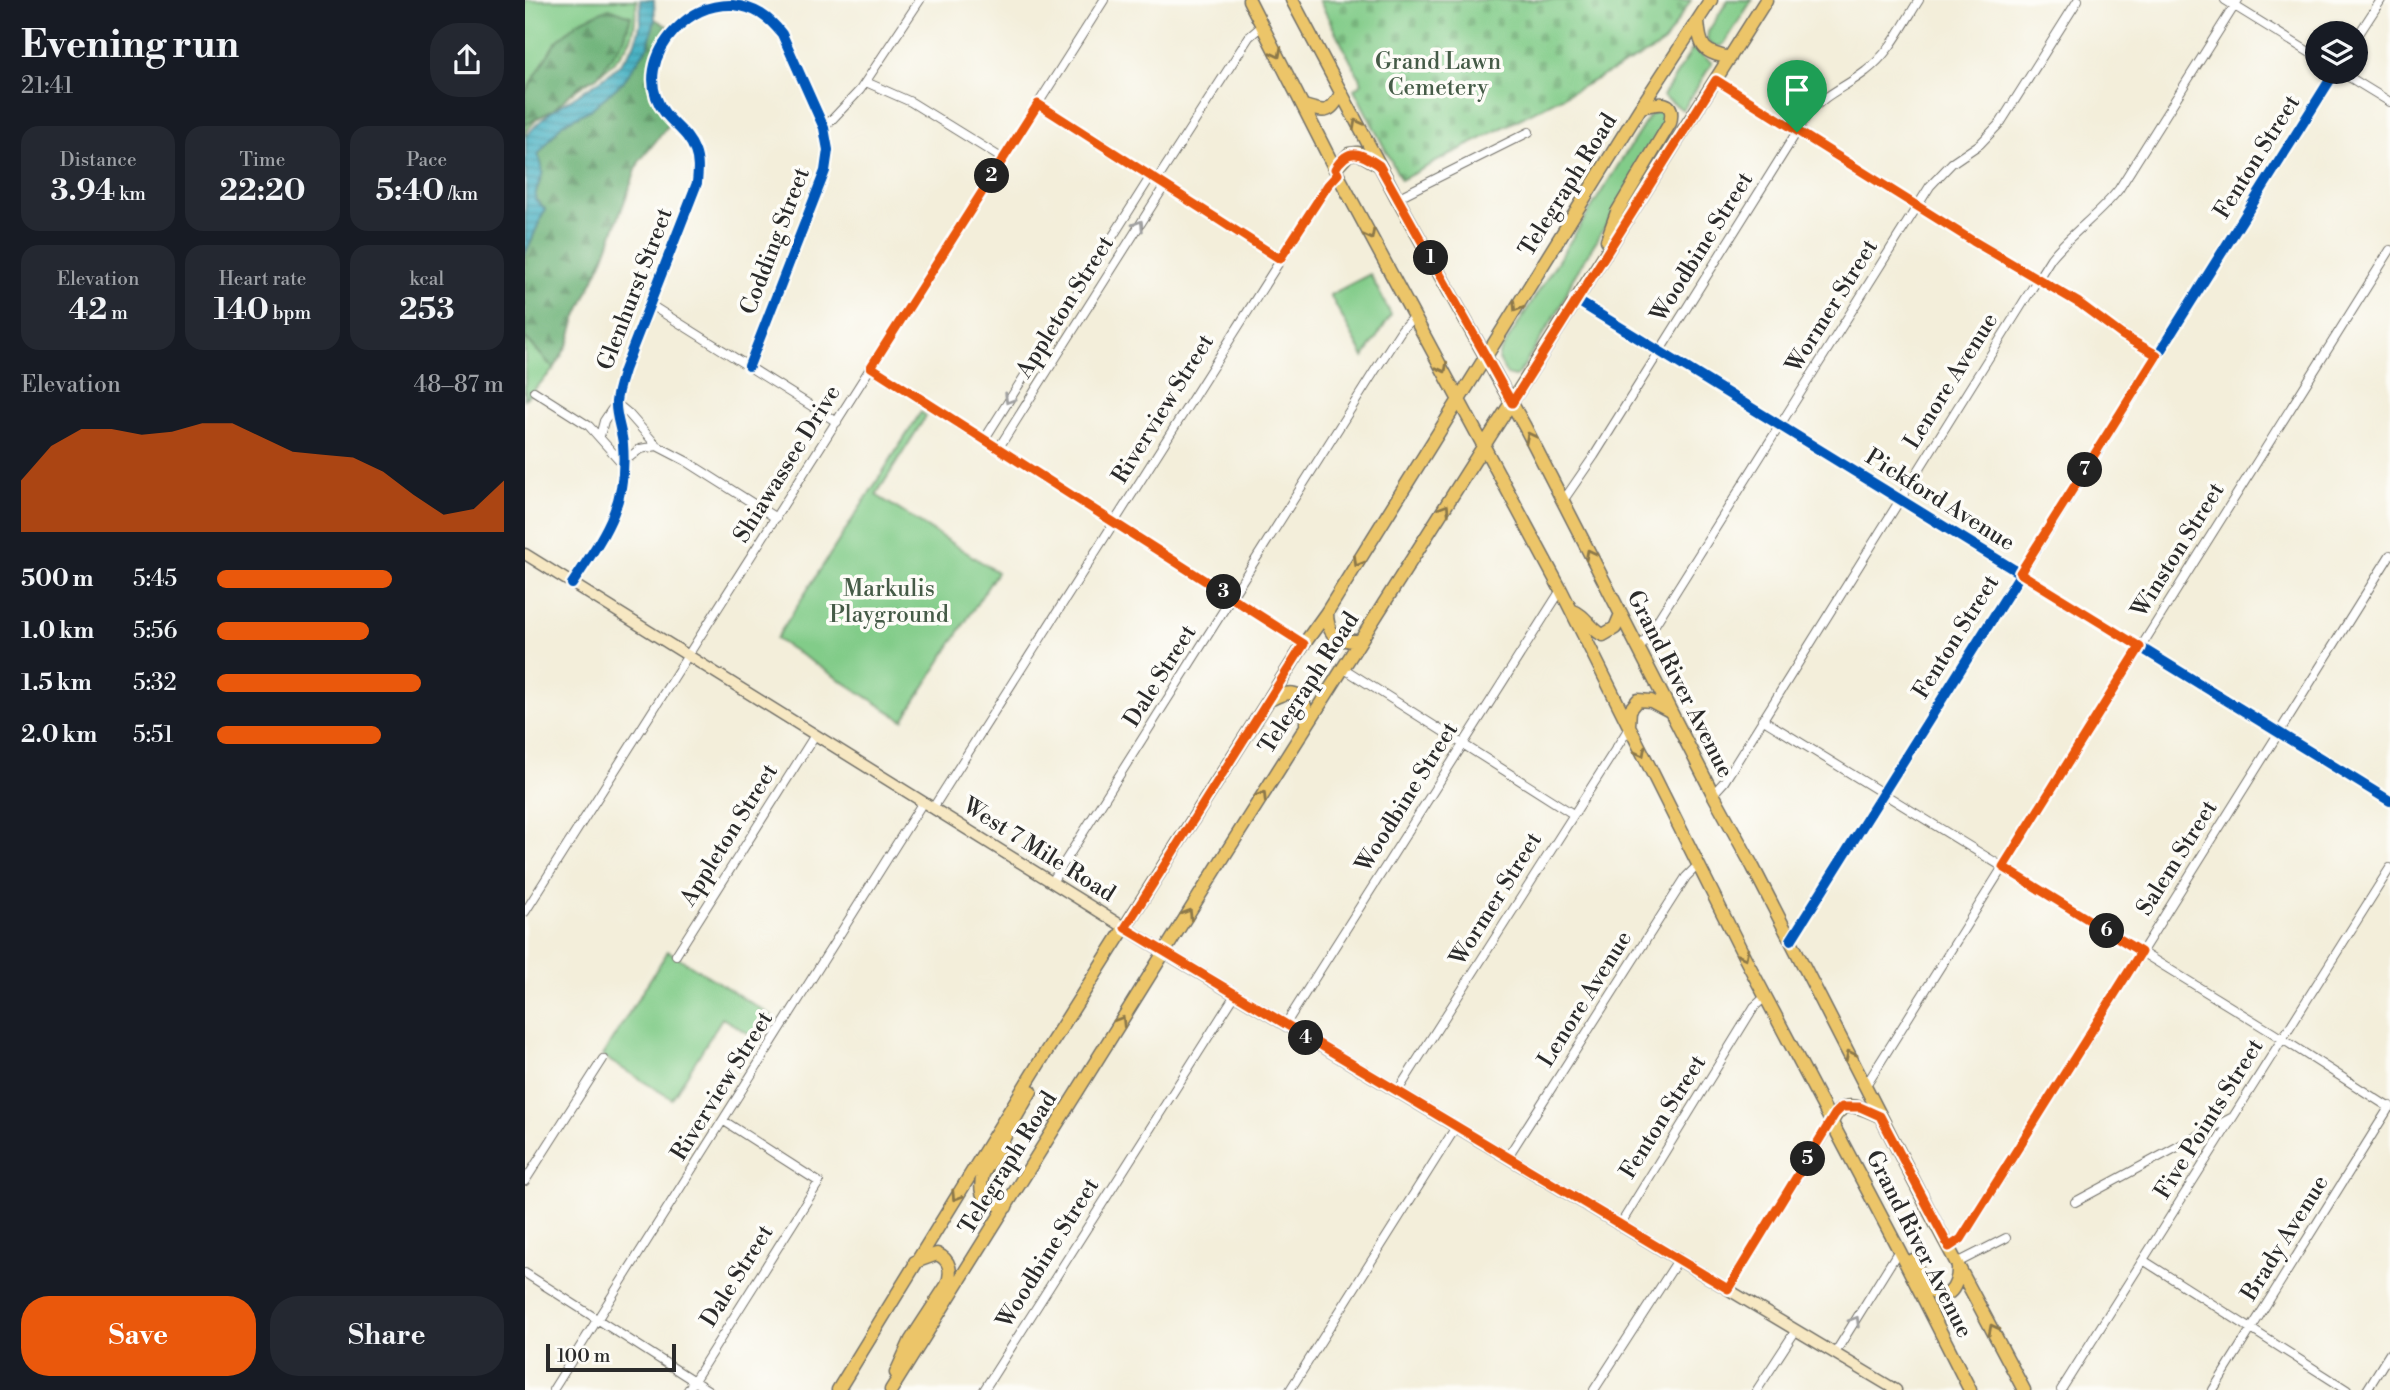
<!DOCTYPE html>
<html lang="en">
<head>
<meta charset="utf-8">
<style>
  body { margin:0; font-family:"Libre Bodoni",serif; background:#242831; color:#f1f3f6; height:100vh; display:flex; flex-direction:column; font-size:26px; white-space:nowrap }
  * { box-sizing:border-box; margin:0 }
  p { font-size:23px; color:#9ea1a6 }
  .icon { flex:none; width:38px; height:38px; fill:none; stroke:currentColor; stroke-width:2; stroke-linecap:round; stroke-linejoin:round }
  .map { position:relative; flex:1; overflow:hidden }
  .side { display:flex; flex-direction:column; background:#171b24; width:525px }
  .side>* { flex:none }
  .fabs { position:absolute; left:1780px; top:21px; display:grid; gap:14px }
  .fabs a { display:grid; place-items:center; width:63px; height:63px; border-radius:50%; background:#171b24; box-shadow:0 2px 5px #0004; font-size:35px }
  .scale { position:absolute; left:21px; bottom:18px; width:130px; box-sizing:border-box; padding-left:7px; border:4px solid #2b2b2b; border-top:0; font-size:19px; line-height:24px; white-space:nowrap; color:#2b2b2b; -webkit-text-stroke:5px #fdfcf7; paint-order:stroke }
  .pin { position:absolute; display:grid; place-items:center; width:60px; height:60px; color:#fff; margin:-72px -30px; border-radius:50% 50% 50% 0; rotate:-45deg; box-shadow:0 0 7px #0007 }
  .pin .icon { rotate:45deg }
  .km { position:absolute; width:35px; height:35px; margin:-18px; border-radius:50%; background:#222; color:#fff; font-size:19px; line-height:35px; text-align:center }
  .round { display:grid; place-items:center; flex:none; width:74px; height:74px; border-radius:28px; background:#242831 }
  .headline { display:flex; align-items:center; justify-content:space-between; height:119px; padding:0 21px }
  h1 { font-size:38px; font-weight:700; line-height:52px }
  .figures { display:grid; grid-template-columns:repeat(3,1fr); gap:10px; height:119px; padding:7px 21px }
  .figures div { display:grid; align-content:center; border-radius:18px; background:#242831; text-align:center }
  .figures b { font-size:30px; font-weight:700 }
  .figures small { font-size:19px; font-weight:400 }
  .figures p { font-size:19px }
  .chart { height:196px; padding:14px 21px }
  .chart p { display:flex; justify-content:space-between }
  .chart svg { width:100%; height:126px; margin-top:7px; fill:#ea580c; opacity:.7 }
  .button { display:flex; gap:14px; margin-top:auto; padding:14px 21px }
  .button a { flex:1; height:80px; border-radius:28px; background:#ea580c; color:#fff; font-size:28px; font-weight:700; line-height:80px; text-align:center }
  .button a+a { background:#242831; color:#f1f3f6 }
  ul { padding:0 21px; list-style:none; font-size:23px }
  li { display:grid; grid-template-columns:112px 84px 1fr; align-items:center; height:52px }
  li i { height:18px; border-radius:9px; background:#ea580c }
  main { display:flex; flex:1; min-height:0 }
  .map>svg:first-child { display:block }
  .green { fill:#82cc89; stroke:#567c5a; stroke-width:2 }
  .forest { fill:url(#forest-firs); stroke:#4a6e50; stroke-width:2 }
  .cemetery { fill:url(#cemetery-stones); stroke:#567c5a; stroke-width:2 }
  .water { fill:url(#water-rules); stroke:#386e77; stroke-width:2 }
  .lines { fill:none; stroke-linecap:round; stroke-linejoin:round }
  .minor-casing { stroke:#716f68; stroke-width:10 }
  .secondary-casing { stroke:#716f68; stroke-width:13 }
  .primary-casing { stroke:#716f68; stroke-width:15 }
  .minor { stroke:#fff; stroke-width:8 }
  .secondary { stroke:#f7e8c3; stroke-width:10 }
  .primary { stroke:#ecc569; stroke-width:12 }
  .cycleway-casing { stroke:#fdfcf7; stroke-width:15 }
  .cycleway { stroke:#0057b8; stroke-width:10 }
  .oneway { stroke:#8c784a }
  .oneway2 { stroke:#a0a0a0 }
  .route-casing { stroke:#fff; stroke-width:14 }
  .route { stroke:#ea580c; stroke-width:9 }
  .labels { text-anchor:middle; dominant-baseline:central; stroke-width:7; stroke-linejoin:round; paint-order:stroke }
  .park-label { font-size:23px; fill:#455b47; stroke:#fdfcf7 }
  .street-label { font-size:23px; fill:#2b2b2b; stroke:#fdfcf7 }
</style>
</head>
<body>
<main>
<section class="side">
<div class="headline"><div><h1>Evening run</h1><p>21:41</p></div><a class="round"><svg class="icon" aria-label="share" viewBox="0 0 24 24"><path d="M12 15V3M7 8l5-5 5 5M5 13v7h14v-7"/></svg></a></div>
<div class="figures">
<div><p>Distance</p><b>3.94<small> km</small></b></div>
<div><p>Time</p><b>22:20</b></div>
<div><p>Pace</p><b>5:40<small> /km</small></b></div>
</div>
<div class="figures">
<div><p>Elevation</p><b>42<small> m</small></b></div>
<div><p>Heart rate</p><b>140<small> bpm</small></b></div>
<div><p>kcal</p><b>253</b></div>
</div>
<div class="chart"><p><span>Elevation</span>48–87 m</p>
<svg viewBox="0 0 160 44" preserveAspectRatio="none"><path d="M0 44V26L10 14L20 8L30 8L40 10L50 9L60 6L70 6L80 11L90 16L100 17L110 18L120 23L130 31L140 38L150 36L160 26V44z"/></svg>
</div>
<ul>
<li><b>500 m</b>5:45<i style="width:61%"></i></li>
<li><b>1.0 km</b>5:56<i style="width:53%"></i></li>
<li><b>1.5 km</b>5:32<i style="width:71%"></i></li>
<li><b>2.0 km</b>5:51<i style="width:57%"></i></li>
</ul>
<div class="button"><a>Save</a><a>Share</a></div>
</section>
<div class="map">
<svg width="1865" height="1390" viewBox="0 0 1865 1390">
  <defs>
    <pattern id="forest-firs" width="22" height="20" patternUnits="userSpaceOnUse" patternTransform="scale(1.75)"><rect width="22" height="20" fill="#69b075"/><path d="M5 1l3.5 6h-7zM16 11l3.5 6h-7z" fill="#578f60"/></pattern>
    <pattern id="cemetery-stones" width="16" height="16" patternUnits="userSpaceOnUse" patternTransform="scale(1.75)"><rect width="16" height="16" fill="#82cc89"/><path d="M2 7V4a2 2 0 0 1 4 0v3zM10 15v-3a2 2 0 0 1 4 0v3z" fill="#70af76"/></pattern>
    <pattern id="water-rules" width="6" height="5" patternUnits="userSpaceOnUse" patternTransform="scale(1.75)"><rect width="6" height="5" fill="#45b1c3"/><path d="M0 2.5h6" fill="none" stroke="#3a909f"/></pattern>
  </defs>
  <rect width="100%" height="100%" fill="#fdfcf7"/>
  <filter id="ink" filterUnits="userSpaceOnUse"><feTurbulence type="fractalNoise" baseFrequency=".0143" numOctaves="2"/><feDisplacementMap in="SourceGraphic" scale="14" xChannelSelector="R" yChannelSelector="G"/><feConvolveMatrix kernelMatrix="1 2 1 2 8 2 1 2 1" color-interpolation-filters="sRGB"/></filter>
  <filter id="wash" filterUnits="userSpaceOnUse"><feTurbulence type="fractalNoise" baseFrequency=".00686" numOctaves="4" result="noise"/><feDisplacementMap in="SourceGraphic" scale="28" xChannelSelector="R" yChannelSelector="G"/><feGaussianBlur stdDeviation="1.57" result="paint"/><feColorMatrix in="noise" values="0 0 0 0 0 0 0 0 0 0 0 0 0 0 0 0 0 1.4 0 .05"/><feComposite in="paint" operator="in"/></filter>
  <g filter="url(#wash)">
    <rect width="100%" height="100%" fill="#f3eeda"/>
    <path class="green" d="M 0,0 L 112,0 C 110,12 111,28 106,38 C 83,84 26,93 0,134 Z
      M 1203,0 L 1227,0 L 1199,44 C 1193,48 1186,47 1182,40 L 1183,32 Z
      M 1168,48 L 1187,63 L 1158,110 L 1138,96 Z
      M 1134,110 L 1142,116 L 1139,131 L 1047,280 L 1036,306 L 995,372 L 990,377 L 982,375 L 974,360 L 974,354 L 1125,115 Z
      M 845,274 L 866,315 L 839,357 L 805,295 Z
      M 0,337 L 29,369 L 0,399 Z
      M 396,412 L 401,416 L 351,495 L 472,572 L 378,720 L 251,639 Z
      M 143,951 L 247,1016 L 233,1039 L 197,1018 L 147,1099 L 77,1056 Z"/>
    <path class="forest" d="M 84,8 L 106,16 L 99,39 L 72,77 L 56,84 L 28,110 L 0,125 L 0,93 L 30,43 L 53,22 Z
      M 130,19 L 144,27 C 117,66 120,84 146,122 L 114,162 L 79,257 L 51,318 L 44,342 L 29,369 L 0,337 L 0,255 L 20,209 L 10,199 C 11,181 23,177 13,155 L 37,124 L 65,110 L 98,82 L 123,46 Z"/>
    <path class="cemetery" d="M 794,0 L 1166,0 L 1140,41 L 1132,48 L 876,180 L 829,89 L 837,83 Z"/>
    <path class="water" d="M 115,0 L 129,0 L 130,19 L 123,46 L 98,82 L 65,110 L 37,124 L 13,155 C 24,180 11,179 10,199 L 20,209 L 0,255 L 1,137 C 37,86 126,81 115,0 Z"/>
  </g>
  <g filter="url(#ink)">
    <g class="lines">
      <defs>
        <path id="minor" d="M 1700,0 L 1792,57
          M 1830,40 L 1856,0
          M 1816,72 L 1865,102
          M 1191,80 L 1448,241 L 1554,303 L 1581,324 L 1632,355
          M 341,82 L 386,102 L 478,159
          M 513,104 L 755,259
          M 299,128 L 335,90 L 395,0
          M 632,180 L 724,37 L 738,25
          M 872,198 L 1004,132
          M 1051,300 L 1865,801
          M 124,304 L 312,422
          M 346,367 L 779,644
          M 9,391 L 64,426 L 97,463 L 115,449 L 132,446
          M 75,436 L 79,421 L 91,403 L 103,413 L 132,446 L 161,461 L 251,518
          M 459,440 L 626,176
          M 473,449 L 640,185
          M 1038,501 L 1069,456 L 1283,114 C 1301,93 1321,87 1341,71 C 1365,53 1378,25 1394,0
          M 47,584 C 79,535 103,505 98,444 C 97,431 90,415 91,402 C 92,391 96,380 99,370 L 172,183 C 173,172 174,161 170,151 C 164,134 150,126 140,113 C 119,86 128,53 150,30 C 165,14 185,4 208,5 C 230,7 244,17 257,34 L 299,128 L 303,150 L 300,171 L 224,366
          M 1114,650 L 1405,186 L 1427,163 L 1455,144 L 1476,122 L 1553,0
          M 818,668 L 1048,814
          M 1237,719 L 1748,1033 L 1865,1108
          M 1188,794 L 1199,782 L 1526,258 C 1546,233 1574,215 1594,189 L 1713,0
          M 408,808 L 803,185 L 813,175
          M 527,882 L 849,372 L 877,329 L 890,315
          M 0,912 L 579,0
          M 1266,940 L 1810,72
          M 151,955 L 290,735
          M 760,1025 L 1036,590
          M 1341,1085 L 1865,250
          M 872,1092 L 1104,728
          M 982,1158 L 1161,877 L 1174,864
          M 0,1181 L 78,1059
          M 1550,1202 L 1706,1118
          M 1095,1225 L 1229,1007 L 1240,997
          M 1424,1247 L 1436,1239 L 1447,1223 L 1865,555
          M 1618,1260 L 1822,1390
          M 1432,1263 L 1481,1238
          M 0,1273 L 183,1390
          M 1203,1289 L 1307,1122
          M 1310,1353 L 1374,1250
          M 28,1390 L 398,802
          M 163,1390 L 294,1182 L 199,1121
          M 459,1390 L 710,995
          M 765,1390 L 931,1127
          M 1069,1390 L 1153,1260
          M 1232,1390 L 1271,1330
          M 1536,1390 L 1865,868
          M 1688,1390 L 1865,1106
          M 1842,1390 L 1865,1353"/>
        <path id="secondary" d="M 0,554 L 639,952 L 1371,1390"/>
        <path id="primary" d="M 724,0 L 813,175 L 1036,590 L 1220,958 L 1374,1250 L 1445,1390
          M 767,0 L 872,198 L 1000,427 L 1188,794 L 1228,867 L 1413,1228 L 1499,1390
          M 1173,21 C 1175,48 1178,52 1205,58
          M 779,106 C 801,113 804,114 816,94
          M 810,169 L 824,154 L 833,153 L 854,165
          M 1082,240 L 1092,212 L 1145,123 C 1151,98 1133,103 1116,107
          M 1046,610 C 1061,615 1065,629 1078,635 L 1090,628 L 1096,614
          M 802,612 C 802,636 813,642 835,641
          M 747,699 C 771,686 783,696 781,723
          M 1104,725 L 1105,710 L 1113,700 L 1126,701 L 1145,711
          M 1307,1122 C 1318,1096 1336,1108 1355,1116
          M 481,1207 C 460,1200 452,1198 458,1174 L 506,1091
          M 1388,1260 C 1392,1268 1397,1279 1402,1286 C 1419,1307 1434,1289 1433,1267
          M 371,1373 L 386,1340 L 422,1285 C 427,1272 426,1260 412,1254 L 390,1262
          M 313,1390 L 519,1055 L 779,644 L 802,612 L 1116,107 L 1186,0
          M 366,1390 L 701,853 L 1241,0"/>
      </defs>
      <use href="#minor" class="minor-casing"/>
      <use href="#secondary" class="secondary-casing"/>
      <use href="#primary" class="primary-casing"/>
      <use href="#minor" class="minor"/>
      <use href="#secondary" class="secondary"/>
      <use href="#primary" class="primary"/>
      <defs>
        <path id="cycleway" d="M 1051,300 L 1865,801
          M 47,584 C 79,535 103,505 98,444 C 97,431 90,415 91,402 C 92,391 96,380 99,370 L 172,183 C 173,172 174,161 170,151 C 164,134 150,126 140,113 C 119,86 128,53 150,30 C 165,14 185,4 208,5 C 230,7 244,17 257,34 L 299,128 L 303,150 L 300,171 L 224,366
          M 1266,940 L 1810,72"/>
      </defs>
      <use href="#cycleway" class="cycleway-casing"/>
      <use href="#cycleway" class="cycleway"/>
    </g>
    <defs><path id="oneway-chevron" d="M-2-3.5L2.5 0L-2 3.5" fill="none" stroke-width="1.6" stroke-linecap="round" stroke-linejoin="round" transform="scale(1.75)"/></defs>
    <g class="oneway">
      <use href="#oneway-chevron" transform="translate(752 53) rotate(63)"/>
      <use href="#oneway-chevron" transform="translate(832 124) rotate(-118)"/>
      <use href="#oneway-chevron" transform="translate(845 235) rotate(63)"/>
      <use href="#oneway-chevron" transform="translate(992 307) rotate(122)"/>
      <use href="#oneway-chevron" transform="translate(918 368) rotate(62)"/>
      <use href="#oneway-chevron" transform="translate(1005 437) rotate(-117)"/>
      <use href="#oneway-chevron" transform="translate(920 509) rotate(-58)"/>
      <use href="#oneway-chevron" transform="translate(1065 554) rotate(-117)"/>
      <use href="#oneway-chevron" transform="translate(833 562) rotate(121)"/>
      <use href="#oneway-chevron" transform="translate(1116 752) rotate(63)"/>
      <use href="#oneway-chevron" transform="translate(737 796) rotate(-58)"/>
      <use href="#oneway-chevron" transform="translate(663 914) rotate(-58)"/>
      <use href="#oneway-chevron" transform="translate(1219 955) rotate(63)"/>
      <use href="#oneway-chevron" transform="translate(596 1021) rotate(-58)"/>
      <use href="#oneway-chevron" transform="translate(1325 1055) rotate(-117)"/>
      <use href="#oneway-chevron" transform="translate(431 1196) rotate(122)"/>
      <use href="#oneway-chevron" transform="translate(1468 1329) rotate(-117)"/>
    </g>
    <g class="oneway2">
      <use href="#oneway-chevron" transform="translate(614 225) rotate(-58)"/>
      <use href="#oneway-chevron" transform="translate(484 399) rotate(122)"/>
      <use href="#oneway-chevron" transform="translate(1330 1321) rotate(-58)"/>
    </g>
  </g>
  <g class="lines" filter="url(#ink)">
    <defs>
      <path id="route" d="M 1191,80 L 1448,241 L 1554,303 L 1597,335 L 1632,355 L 1495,573 L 1615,647 L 1478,867 L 1616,952 L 1436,1239 L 1424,1247 L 1355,1116 L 1335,1107 L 1317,1107 L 1310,1114 L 1203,1289 L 600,928 L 779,644 L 346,367 L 513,104 L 755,259 L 803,185 L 813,174 L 810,169 C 824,146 835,153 854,165 L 987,403 Z"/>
    </defs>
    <use href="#route" class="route-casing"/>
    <use href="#route" class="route"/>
  </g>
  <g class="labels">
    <g class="park-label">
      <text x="913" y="62">Grand Lawn<tspan x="913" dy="26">Cemetery</tspan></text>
      <text x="364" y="589">Markulis<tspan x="364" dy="26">Playground</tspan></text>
    </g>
    <g class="street-label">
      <text transform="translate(1732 157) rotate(-58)">Fenton Street</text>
      <text transform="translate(1043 185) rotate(-58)">Telegraph Road</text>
      <text transform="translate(250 241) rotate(-69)">Codding Street</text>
      <text transform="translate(1177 247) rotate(-58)">Woodbine Street</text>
      <text transform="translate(110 289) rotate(-69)">Glenhurst Street</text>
      <text transform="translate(1307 306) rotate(-58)">Wormer Street</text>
      <text transform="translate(540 307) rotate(-58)">Appleton Street</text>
      <text transform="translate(1426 381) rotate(-58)">Lenore Avenue</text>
      <text transform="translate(638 409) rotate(-58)">Riverview Street</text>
      <text transform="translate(262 464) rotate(-58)">Shiawassee Drive</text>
      <text transform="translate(1415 500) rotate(32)">Pickford Avenue</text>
      <text transform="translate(1653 550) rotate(-58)">Winston Street</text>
      <text transform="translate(1431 637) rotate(-58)">Fenton Street</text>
      <text transform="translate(635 676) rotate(-58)">Dale Street</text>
      <text transform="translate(784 683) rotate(-57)">Telegraph Road</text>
      <text transform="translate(1155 684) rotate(63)">Grand River Avenue</text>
      <text transform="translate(882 797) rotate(-58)">Woodbine Street</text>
      <text transform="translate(204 835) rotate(-58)">Appleton Street</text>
      <text transform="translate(514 850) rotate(32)">West 7 Mile Road</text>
      <text transform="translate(1652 858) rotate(-58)">Salem Street</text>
      <text transform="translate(971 899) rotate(-58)">Wormer Street</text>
      <text transform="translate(1060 999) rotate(-58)">Lenore Avenue</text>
      <text transform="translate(197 1086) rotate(-58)">Riverview Street</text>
      <text transform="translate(1138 1117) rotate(-58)">Fenton Street</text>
      <text transform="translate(1684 1119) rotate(-58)">Five Points Street</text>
      <text transform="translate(483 1163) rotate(-58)">Telegraph Road</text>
      <text transform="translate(1760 1238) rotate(-58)">Brady Avenue</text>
      <text transform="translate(1394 1244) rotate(63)">Grand River Avenue</text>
      <text transform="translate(523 1253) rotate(-58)">Woodbine Street</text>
      <text transform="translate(212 1276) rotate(-58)">Dale Street</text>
    </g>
  </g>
</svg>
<div class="fabs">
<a><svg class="icon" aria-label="layers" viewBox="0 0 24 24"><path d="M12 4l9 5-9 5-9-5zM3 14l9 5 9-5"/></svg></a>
</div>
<div class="scale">100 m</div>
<div class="pin" style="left:1272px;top:132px;background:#1e9e55"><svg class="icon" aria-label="arrive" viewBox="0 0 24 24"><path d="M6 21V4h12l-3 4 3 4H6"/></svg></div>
<b class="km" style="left:906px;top:258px">1</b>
<b class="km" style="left:467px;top:176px">2</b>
<b class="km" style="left:699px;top:592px">3</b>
<b class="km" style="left:781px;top:1038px">4</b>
<b class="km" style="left:1283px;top:1159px">5</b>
<b class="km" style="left:1582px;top:931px">6</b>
<b class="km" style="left:1560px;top:470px">7</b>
</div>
</main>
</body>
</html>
